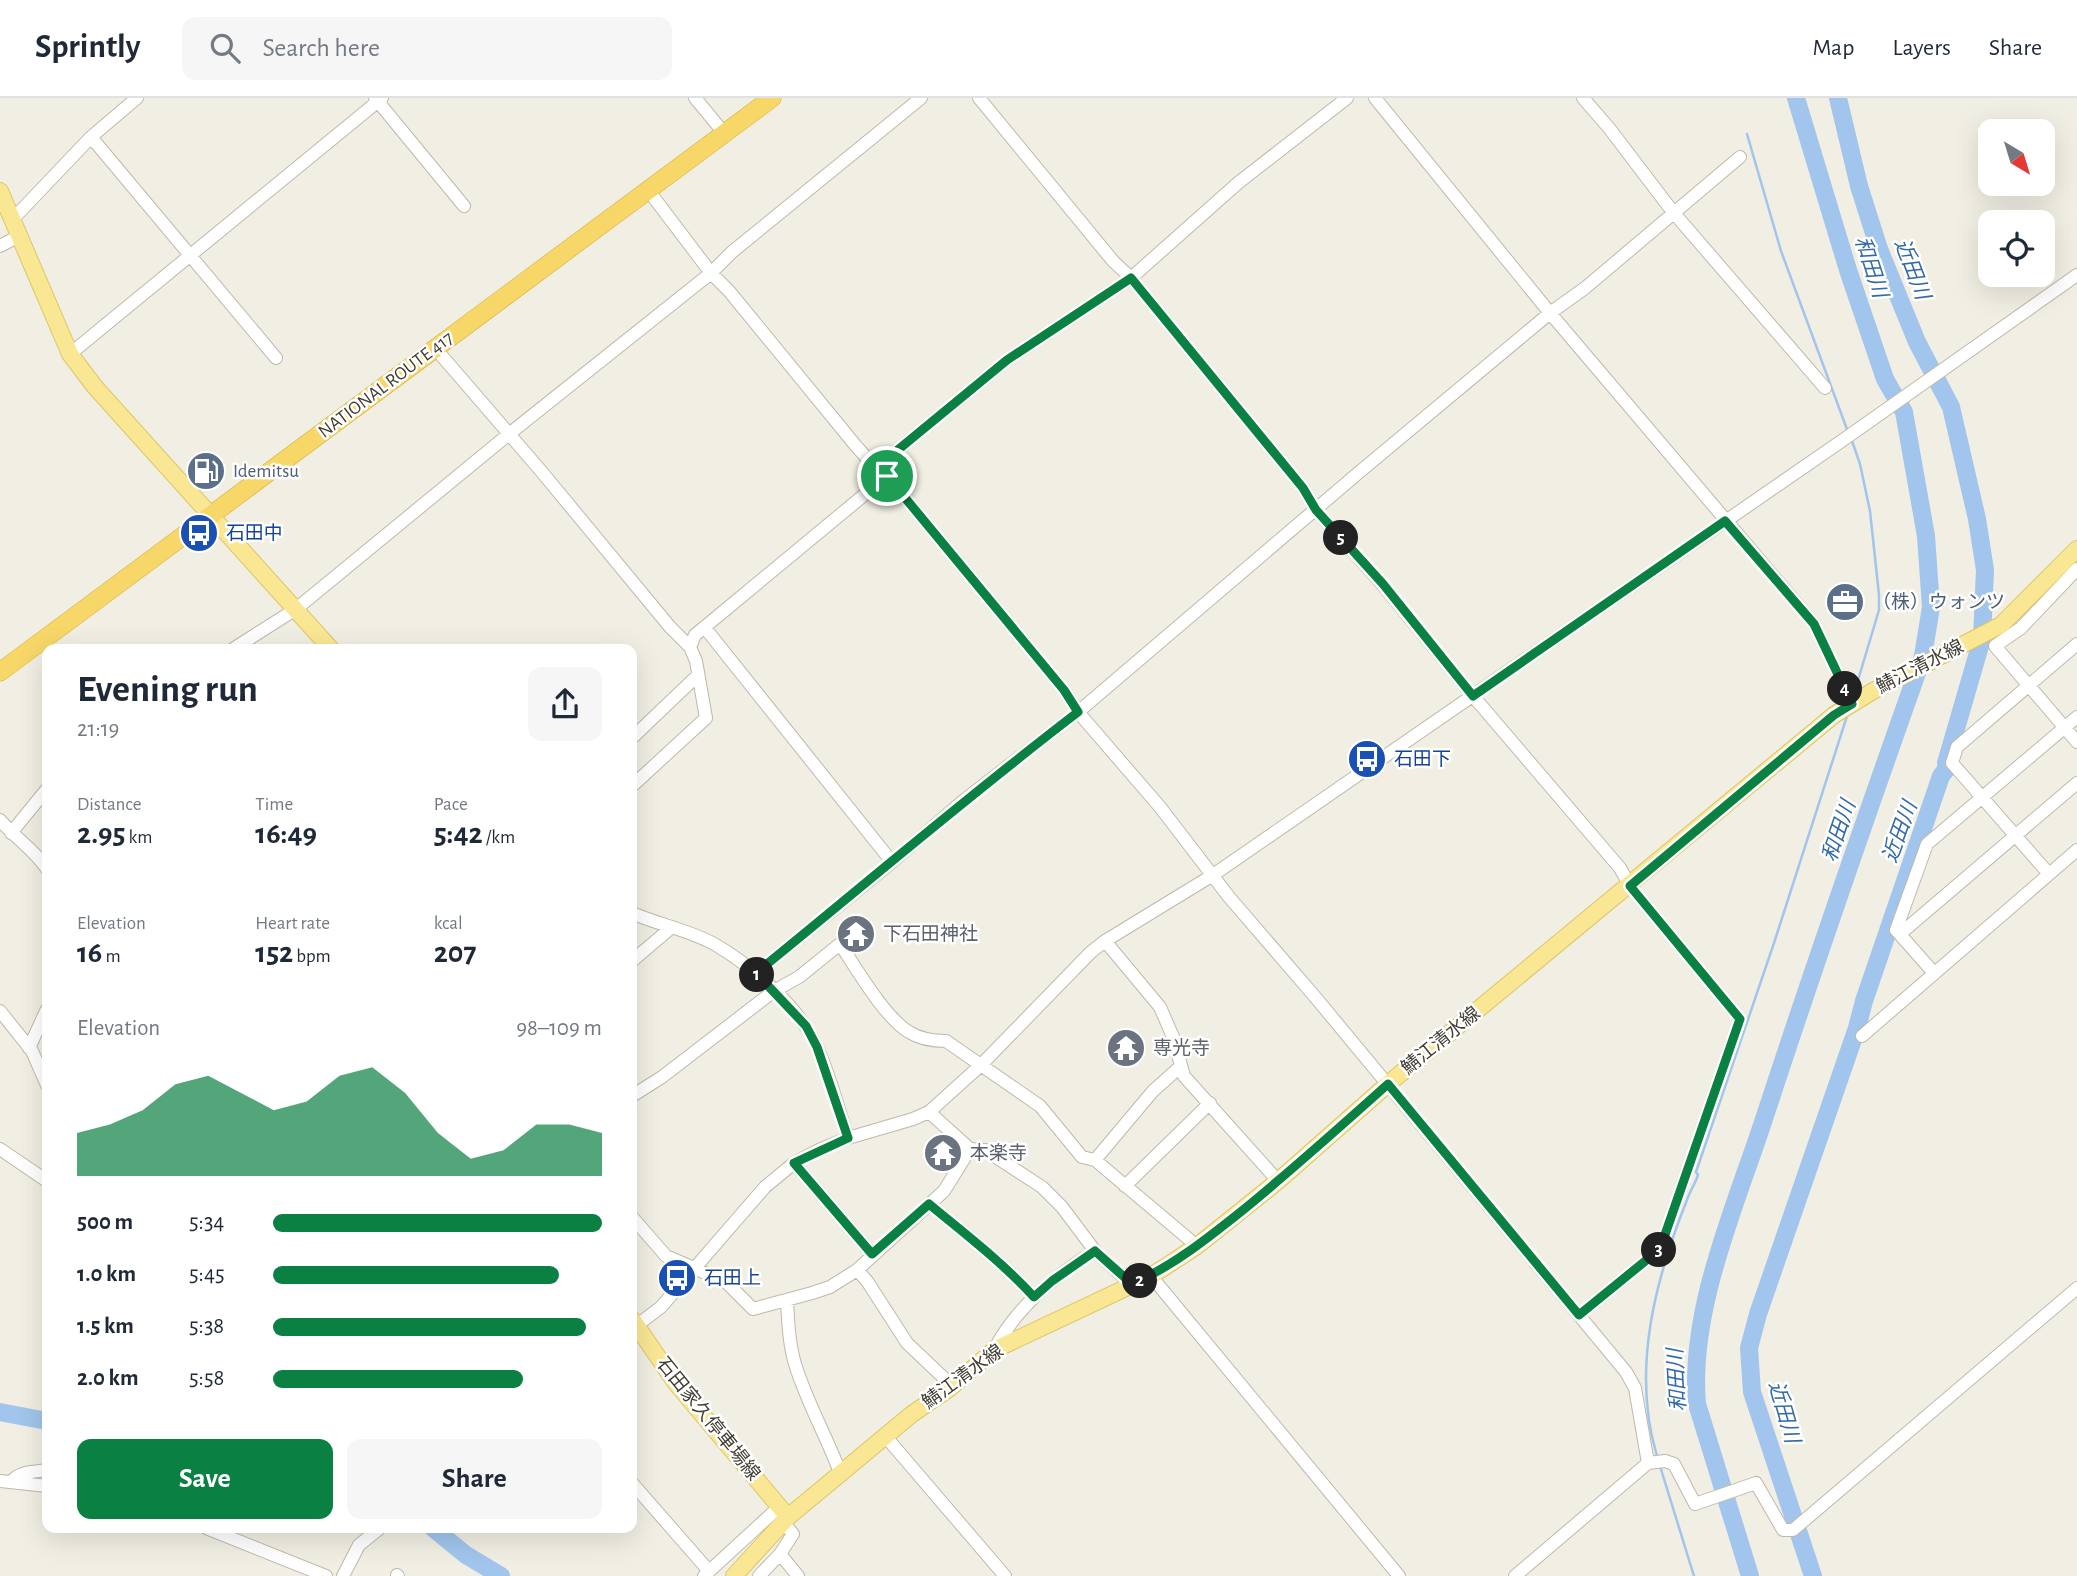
<!DOCTYPE html>
<html lang="en">
<head>
<meta charset="utf-8">
<style>
  body { margin:0; font-family:"Alegreya Sans","Noto Sans JP",sans-serif; background:#f6f6f7; color:#1f2937; height:100vh; display:flex; flex-direction:column; font-size:26px; white-space:nowrap }
  * { box-sizing:border-box; margin:0 }
  p { font-size:23px; color:#747a83 }
  .icon { flex:none; width:38px; height:38px; fill:none; stroke:currentColor; stroke-width:2; stroke-linecap:round; stroke-linejoin:round }
  .map { position:relative; flex:1; overflow:hidden }
  .details { position:absolute; left:42px; top:546px; width:595px; height:889px; display:flex; flex-direction:column; background:#fff; border-radius:14px; box-shadow:0 7px 28px #0002 }
  .details>* { flex:none }
  .needle { width:46px; rotate:142deg }
  .buttons { position:absolute; left:1978px; top:21px; display:grid; gap:14px }
  .buttons a { display:grid; place-items:center; width:77px; height:77px; border-radius:14px; background:#fff; box-shadow:0 7px 28px #0002; font-size:35px }
  .pin { position:absolute; display:grid; place-items:center; width:60px; height:60px; color:#fff; margin:-30px; border:4px solid #fff; border-radius:50%; box-shadow:0 2px 7px #0007 }
  .km { position:absolute; width:35px; height:35px; margin:-18px; border-radius:50%; background:#222; color:#fff; font-size:19px; line-height:35px; text-align:center }
  .round { display:grid; place-items:center; flex:none; width:74px; height:74px; border-radius:14px; background:#f6f6f7 }
  .head { display:flex; align-items:center; justify-content:space-between; height:119px; padding:0 35px }
  h1 { font-size:38px; font-weight:700; line-height:52px }
  .stats { display:grid; grid-template-columns:repeat(3,1fr); gap:10px; height:119px; padding:7px 35px }
  .stats div { display:grid; align-content:center }
  .stats b { font-size:30px; font-weight:700 }
  .stats small { font-size:19px; font-weight:400 }
  .stats p { font-size:19px }
  .chart { height:196px; padding:14px 35px }
  .chart p { display:flex; justify-content:space-between }
  .chart svg { width:100%; height:126px; margin-top:7px; fill:#0b8043; opacity:.7 }
  .button { display:flex; gap:14px; margin-top:auto; padding:14px 35px }
  .button a { flex:1; height:80px; border-radius:14px; background:#0b8043; color:#fff; font-size:28px; font-weight:700; line-height:80px; text-align:center }
  .button a+a { background:#f6f6f7; color:#1f2937 }
  ul { padding:0 35px; list-style:none; font-size:23px }
  li { display:grid; grid-template-columns:112px 84px 1fr; align-items:center; height:52px }
  li i { height:18px; border-radius:9px; background:#0b8043 }
  header { display:flex; align-items:center; gap:42px; box-sizing:border-box; height:98px; padding:0 35px; background:#fff; border-bottom:2px solid #e0e1e3 }
  header strong { font-size:33px }
  nav { display:flex; gap:38px; margin-inline-start:auto; font-size:24px }
  .search { width:490px; height:63px; background:#f6f6f7; display:flex; align-items:center; gap:18px; box-sizing:border-box; padding:0 24px; border-radius:14px; color:#747a83; font-size:26px }
  .map>svg:first-child { display:block }
  .lines { fill:none; stroke-linecap:round; stroke-linejoin:round }
  .stream { stroke:#a1c5ec; stroke-width:2.5 }
  .river { stroke:#a1c5ec; stroke-width:18 }
  .minor-casing { stroke:#beb9a9; stroke-width:14 }
  .major-casing { stroke:#ddc665; stroke-width:18 }
  .highway-casing { stroke:#d5ad39; stroke-width:19 }
  .minor { stroke:#fff; stroke-width:12 }
  .major { stroke:#f9e794; stroke-width:16 }
  .highway { stroke:#f7d768; stroke-width:18 }
  .route-casing { stroke:#fff; stroke-width:14 }
  .route { stroke:#0b8043; stroke-width:9 }
  .labels { text-anchor:middle; dominant-baseline:central; stroke-width:5; stroke-linejoin:round; paint-order:stroke }
  .street-label { font-size:19px; fill:#423e34; stroke:#fff }
  .service-label { font-size:19px; fill:#4e5e75; stroke:#fff; text-anchor:start }
  .transit-label { font-size:19px; fill:#164399; stroke:#fff; text-anchor:start }
  .worship-label { font-size:19px; fill:#5b616d; stroke:#fff; text-anchor:start }
  .water-label { font-size:21px; font-style:italic; fill:#336aa8; stroke:#fff }
</style>
</head>
<body>
<header>
<strong>Sprintly</strong>
<div class="search"><svg class="icon" aria-label="search" viewBox="0 0 24 24"><circle cx="10" cy="10" r="6"/><path d="M15 15l6 6"/></svg>Search here</div>
<nav><a>Map</a><a>Layers</a><a>Share</a></nav>
</header>
<div class="map">
<svg width="2077" height="1478" viewBox="0 0 2077 1478">
  <rect width="100%" height="100%" fill="#f1eee3"/>
  <g class="lines">
    <path class="stream" d="M 1747,36 L 1781,153 L 1848,334
      M 1851,340 L 1860,366 L 1870,413 L 1879,497 L 1879,512 L 1853,599
      M 1657,1358 C 1631,1273 1655,1182 1687,1102 C 1690,1093 1695,1086 1698,1077 L 1696,1074 L 1774,845 L 1848,615
      M 1660,1368 L 1694,1478"/>
    <path class="river" d="M 0,1314 L 47,1323
      M 433,1430 L 466,1457 L 501,1478
      M 1750,1478 L 1697,1306 C 1689,1213 1734,1112 1763,1024 C 1814,868 1868,713 1923,558 L 1931,509 L 1926,438 L 1904,314 L 1885,281 L 1848,172 L 1796,0
      M 1813,1478 L 1752,1294 L 1749,1250 L 1758,1216 L 1857,930 L 1864,903 L 1941,678 L 1948,669 L 1946,665 L 1982,541 L 1985,472 L 1977,421 L 1951,309 L 1917,244 L 1879,151 L 1859,88 L 1838,0"/>
    <defs>
      <path id="minor" d="M 375,0 L 464,108
        M 695,0 L 724,35
        M 979,0 L 1113,163 L 1131,180 L 1303,390 L 1316,412 L 1383,487 L 1473,598 L 1620,770 L 1630,788 L 1740,921 L 1660,1151 L 1579,1217
        M 1347,0 L 1238,85 L 1131,180 L 1007,262 L 888,360 L 887,378 L 1064,592 L 1078,614 L 1160,709 L 1229,799 L 1316,900 L 1626,1274 L 1635,1290 L 1648,1365
        M 1375,0 L 1550,215 L 1814,526 L 1852,606
        M 1583,0 L 1609,30 L 1673,114 L 1825,290
        M 91,39 L 276,260
        M 648,92 L 711,175 L 729,193 L 856,348 L 884,379
        M 12,122 L 91,39 L 137,0
        M 0,148 L 19,138
        M 435,250 L 541,373 L 670,529 L 690,549 L 696,563 L 706,620 L 632,688
        M 70,256 L 382,0
        M 2077,471 L 2021,530 L 1995,548 L 2077,644
        M 705,530 L 892,764
        M 690,549 L 695,537 L 887,378
        M 233,551 L 296,511 L 509,336 L 711,175 L 732,154 L 921,0
        M 632,640 L 698,577
        M 0,722 C 15,740 35,752 47,771
        M 11,735 L 47,691
        M 2049,776 L 1952,665 L 1957,649 L 2077,546
        M 632,815 C 659,827 690,832 716,847 C 753,869 799,909 817,949 C 830,977 838,1010 848,1040
        M 1900,836 L 2077,685
        M 1105,843 L 1160,909 L 1173,939 L 1184,978 L 1278,1083
        M 632,863 L 672,829
        M 756,875 L 892,764 L 963,703 L 1078,614 L 1357,376 L 1550,215 L 1585,190 L 1740,59
        M 1934,875 L 1896,832 L 1927,746 L 2077,619
        M 0,913 L 32,953 L 47,987
        M 1862,938 L 2077,752
        M 29,950 L 47,911
        M 632,998 L 662,979 L 774,893 L 799,879 L 840,846 C 856,870 885,920 909,934 C 920,941 934,943 946,943 L 1040,1008 L 1082,1059 L 1095,1062 L 1197,1148
        M 929,1014 L 970,1051 L 985,1052 L 1042,1089 L 1062,1109 L 1095,1153 L 1132,1187
        M 0,1051 L 47,1083
        M 1095,1062 L 1153,993 L 1181,968
        M 794,1065 L 872,1156
        M 1125,1088 L 1210,1005
        M 929,1106 C 965,1136 1002,1164 1034,1199
        M 632,1119 L 666,1158 L 726,1184 L 753,1211 L 812,1195 L 830,1189 L 857,1172 L 944,1093 L 970,1051
        M 857,1172 L 867,1183 L 907,1245 L 947,1283 L 950,1290
        M 1151,1178 L 1399,1478
        M 787,1202 C 788,1223 789,1246 795,1266 C 807,1305 827,1339 841,1377
        M 632,1231 L 661,1209 L 765,1089 L 794,1065 L 821,1051 L 848,1040 L 913,1021 L 929,1014 L 981,967 L 1091,854 L 1105,843 L 1213,777 L 1843,342 L 2077,177
        M 994,1252 C 1017,1208 1054,1179 1095,1153
        M 886,1339 L 1005,1478
        M 0,1383 L 47,1388
        M 11,1384 C 19,1373 35,1374 47,1372
        M 632,1385 L 709,1473
        M 206,1430 L 326,1478
        M 780,1456 L 798,1478
        M 397,1477 L 398,1478
        M 343,1478 L 359,1447 L 380,1430
        M 704,1478 L 779,1409
        M 759,1478 L 780,1456 L 793,1436 L 783,1424
        M 1515,1478 L 1648,1365 L 1665,1363 L 1674,1366 L 1695,1406 L 1756,1385 L 1783,1432 L 1793,1432 L 2077,1190"/>
      <path id="major" d="M 0,93 L 70,256 L 95,289 L 331,551
        M 632,1221 L 675,1284 L 788,1419
        M 734,1478 L 788,1419 L 912,1316 L 950,1290 L 994,1252 L 1151,1178 L 1197,1148 L 1278,1083 L 1388,986 L 1834,617 L 1873,593 L 2001,527 L 2077,451"/>
      <path id="highway" d="M 0,574 L 772,0"/>
    </defs>
    <use href="#minor" class="minor-casing"/>
    <use href="#major" class="major-casing"/>
    <use href="#highway" class="highway-casing"/>
    <use href="#minor" class="minor"/>
    <use href="#major" class="major"/>
    <use href="#highway" class="highway"/>
  </g>
  <g class="lines">
    <defs>
      <path id="route" d="M 1131,180 L 1303,390 L 1316,412 L 1383,486 L 1473,598 L 1725,423 L 1814,526 L 1852,606 L 1834,617 L 1630,788 L 1740,921 L 1660,1151 L 1579,1217 L 1388,986 C 1340,1029 1292,1072 1243,1112 C 1208,1140 1173,1168 1132,1186 L 1095,1153 L 1052,1183 L 1034,1199 C 1002,1164 965,1136 929,1106 L 872,1156 L 794,1065 L 848,1040 L 817,949 L 806,928 L 756,875 C 863,788 968,698 1078,614 L 1064,592 L 887,378 L 888,360 L 1007,262 Z"/>
    </defs>
    <use href="#route" class="route-casing"/>
    <use href="#route" class="route"/>
  </g>
  <defs>
    <symbol id="fuel-disc" viewBox="-11 -11 22 22"><circle r="9.5" fill="#5c6f8a" stroke="#fff"/><path d="M-5.5-6h7V0h2V4h1.3V-2.5L3-4.5l.8-.8L6-3V5H2.5V1h-1V6h-7ZM-4.2-4.7v3.2H.2V-4.7Z" fill="#fff"/></symbol>
    <symbol id="bus-disc" viewBox="-11 -11 22 22"><circle r="9.5" fill="#1a4fb4" stroke="#fff"/><path d="M-5-6H5V4H4V6H2V4H-2V6H-4V4H-5ZM-3.5-4V0h7V-4ZM-3.5 1.2v1.5H-2V1.2ZM2 1.2v1.5H3.5V1.2Z" fill="#fff"/></symbol>
    <symbol id="office-disc" viewBox="-11 -11 22 22"><circle r="9.5" fill="#5c6f8a" stroke="#fff"/><path d="M-6-3h4V-5.5h4V-3h4V5H-6ZM-1-4.5V-3h2v-1.5ZM-6 0V1H6V0Z" fill="#fff"/></symbol>
    <symbol id="temple-disc" viewBox="-11 -11 22 22"><circle r="9.5" fill="#6b7280" stroke="#fff"/><path d="M0-6L5-2H3V0L6.5 2.5H4V6H1.5V3h-3V6H-4V2.5H-6.5L-3 0V-2H-5Z" fill="#fff"/></symbol>
  </defs>
  <g fill-rule="evenodd">
    <use href="#fuel-disc" x="184" y="351" width="44" height="44"/>
    <use href="#bus-disc" x="177" y="413" width="44" height="44"/>
    <use href="#office-disc" x="1823" y="482" width="44" height="44"/>
    <use href="#bus-disc" x="1345" y="639" width="44" height="44"/>
    <use href="#temple-disc" x="834" y="814" width="44" height="44"/>
    <use href="#temple-disc" x="1104" y="928" width="44" height="44"/>
    <use href="#temple-disc" x="921" y="1033" width="44" height="44"/>
    <use href="#bus-disc" x="655" y="1158" width="44" height="44"/>
  </g>
  <g class="labels">
    <g class="street-label">
      <text transform="translate(386 287) rotate(-37)">NATIONAL ROUTE 417</text>
      <text transform="translate(1920 569) rotate(-27)">鯖江清水線</text>
      <text transform="translate(1441 943) rotate(-39)">鯖江清水線</text>
      <text transform="translate(963 1279) rotate(-36)">鯖江清水線</text>
      <text transform="translate(708 1321) rotate(51)">石田家久停車場線</text>
    </g>
    <g class="service-label">
      <text x="233" y="373">Idemitsu</text>
      <text x="1872" y="504">（株）ウォンツ</text>
    </g>
    <g class="transit-label">
      <text x="226" y="435">石田中</text>
      <text x="1394" y="661">石田下</text>
      <text x="704" y="1180">石田上</text>
    </g>
    <g class="worship-label">
      <text x="883" y="836">下石田神社</text>
      <text x="1153" y="950">専光寺</text>
      <text x="970" y="1055">本楽寺</text>
    </g>
    <g class="water-label">
      <text transform="translate(1871 169) rotate(72)">和田川</text>
      <text transform="translate(1912 171) rotate(69)">近田川</text>
      <text transform="translate(1839 733) rotate(-71)">和田川</text>
      <text transform="translate(1900 734) rotate(-70)">近田川</text>
      <text transform="translate(1677 1282) rotate(-93)">和田川</text>
      <text transform="translate(1784 1314) rotate(74)">近田川</text>
    </g>
  </g>
</svg>
<div class="buttons">
<a><svg class="needle" viewBox="-14 -14 28 28"><path d="M0-13l5 13h-10z" fill="#e53935"/><path d="M0 13l5-13h-10z" fill="#747a83"/></svg></a>
<a><svg class="icon" aria-label="locate" viewBox="0 0 24 24"><circle cx="12" cy="12" r="6"/><path d="M12 2v4M12 18v4M2 12h4M18 12h4"/></svg></a>
</div>
<div class="pin" style="left:887px;top:378px;background:#1e9e55"><svg class="icon" aria-label="arrive" viewBox="0 0 24 24"><path d="M6 21V4h12l-3 4 3 4H6"/></svg></div>
<b class="km" style="left:757px;top:877px">1</b>
<b class="km" style="left:1140px;top:1183px">2</b>
<b class="km" style="left:1659px;top:1152px">3</b>
<b class="km" style="left:1845px;top:591px">4</b>
<b class="km" style="left:1341px;top:440px">5</b>
<section class="details">
<div class="head"><div><h1>Evening run</h1><p>21:19</p></div><a class="round"><svg class="icon" aria-label="share" viewBox="0 0 24 24"><path d="M12 15V3M7 8l5-5 5 5M5 13v7h14v-7"/></svg></a></div>
<div class="stats">
<div><p>Distance</p><b>2.95<small> km</small></b></div>
<div><p>Time</p><b>16:49</b></div>
<div><p>Pace</p><b>5:42<small> /km</small></b></div>
</div>
<div class="stats">
<div><p>Elevation</p><b>16<small> m</small></b></div>
<div><p>Heart rate</p><b>152<small> bpm</small></b></div>
<div><p>kcal</p><b>207</b></div>
</div>
<div class="chart"><p><span>Elevation</span>98–109 m</p>
<svg viewBox="0 0 160 44" preserveAspectRatio="none"><path d="M0 44V29L10 26L20 21L30 12L40 9L50 15L60 21L70 18L80 9L90 6L100 15L110 29L120 38L130 35L140 26L150 26L160 29V44z"/></svg>
</div>
<ul>
<li><b>500 m</b>5:34<i style="width:100%"></i></li>
<li><b>1.0 km</b>5:45<i style="width:87%"></i></li>
<li><b>1.5 km</b>5:38<i style="width:95%"></i></li>
<li><b>2.0 km</b>5:58<i style="width:76%"></i></li>
</ul>
<div class="button"><a>Save</a><a>Share</a></div>
</section>
</div>
</body>
</html>
